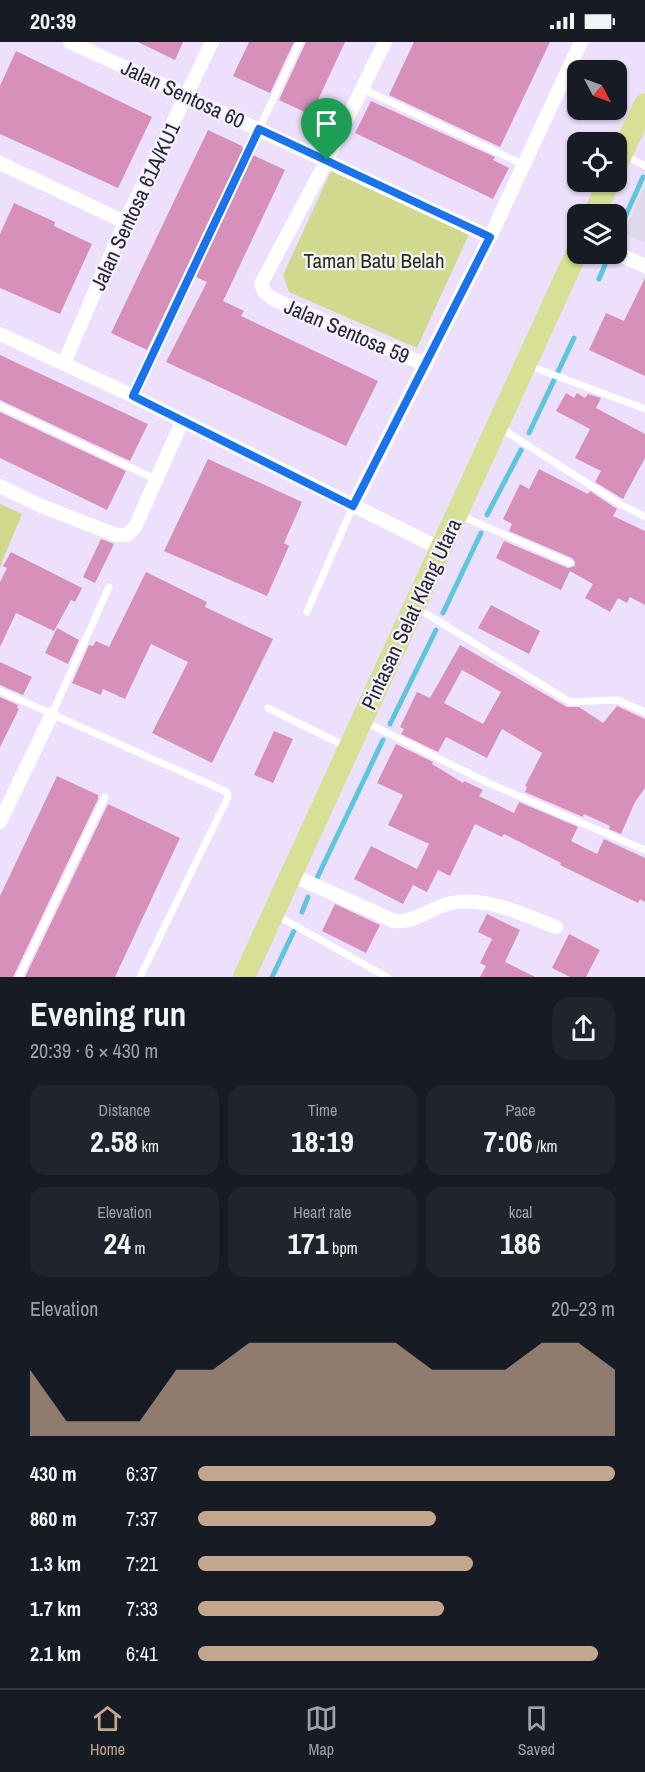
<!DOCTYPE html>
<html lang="en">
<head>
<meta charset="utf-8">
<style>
  body { margin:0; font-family:"Archivo Narrow",sans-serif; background:#20242c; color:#f1f3f6; height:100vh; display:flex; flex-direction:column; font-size:22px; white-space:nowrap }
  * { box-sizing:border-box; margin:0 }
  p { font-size:20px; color:#9ea1a6 }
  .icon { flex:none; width:33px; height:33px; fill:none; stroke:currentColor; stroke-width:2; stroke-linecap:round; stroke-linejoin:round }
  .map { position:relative; height:935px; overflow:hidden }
  .panel { display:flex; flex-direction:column; background:#171b24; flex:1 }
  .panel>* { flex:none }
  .needle { width:39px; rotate:131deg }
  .tools { position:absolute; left:567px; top:18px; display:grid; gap:12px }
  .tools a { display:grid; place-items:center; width:60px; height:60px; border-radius:12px; background:#171b24; box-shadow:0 2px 4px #0004; font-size:30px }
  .pin { position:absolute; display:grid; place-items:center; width:51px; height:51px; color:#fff; margin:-62px -26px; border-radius:50% 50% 50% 0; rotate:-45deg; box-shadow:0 0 6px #0007 }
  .pin .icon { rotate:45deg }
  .round { display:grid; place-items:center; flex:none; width:63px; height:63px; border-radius:18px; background:#20242c }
  .overview { display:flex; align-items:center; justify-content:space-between; height:102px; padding:0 30px }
  h1 { font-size:33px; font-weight:800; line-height:45px }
  .metrics { display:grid; grid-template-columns:repeat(3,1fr); gap:9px; height:102px; padding:6px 30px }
  .metrics div { display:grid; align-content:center; border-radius:15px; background:#20242c; text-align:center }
  .metrics b { font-size:30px; font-weight:800 }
  .metrics small { font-size:16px; font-weight:400 }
  .metrics p { font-size:16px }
  .chart { height:168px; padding:12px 30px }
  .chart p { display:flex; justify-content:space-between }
  .chart svg { width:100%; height:108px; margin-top:6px; fill:#c2a68e; opacity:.7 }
  ul { padding:0 30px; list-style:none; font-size:20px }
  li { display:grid; grid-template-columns:96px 72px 1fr; align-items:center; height:45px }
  li i { height:15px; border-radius:8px; background:#c2a68e }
  .status { display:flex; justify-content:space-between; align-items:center; height:42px; padding:0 30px; background:#171b24; direction:ltr }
  .status svg { height:16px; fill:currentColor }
  .tab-bar { display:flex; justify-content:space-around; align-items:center; height:84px; border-top:2px solid #363941; background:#171b24; font-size:16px; color:#9ea1a6 }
  .tab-bar a { display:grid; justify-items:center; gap:3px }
  .tab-bar .on { color:#c2a68e }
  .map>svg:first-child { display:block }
  .commercial { fill:#e0d8ed }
  .green { fill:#d1d98f }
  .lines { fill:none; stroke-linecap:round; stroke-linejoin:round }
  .stream { stroke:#5fc5da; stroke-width:5 }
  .building { fill:#d690ba; fill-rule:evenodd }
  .service { stroke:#fff; stroke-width:7 }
  .minor { stroke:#fff; stroke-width:14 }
  .trunk { stroke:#d7e094; stroke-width:22 }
  .route-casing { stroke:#fff; stroke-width:12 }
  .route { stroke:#1a73e8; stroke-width:8 }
  .labels { text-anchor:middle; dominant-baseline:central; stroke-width:4.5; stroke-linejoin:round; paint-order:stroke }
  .street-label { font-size:21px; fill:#2a2431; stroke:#f6f1ff }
  .park-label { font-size:21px; fill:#2e310f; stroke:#f6f1ff }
</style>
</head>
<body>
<div class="status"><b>20:39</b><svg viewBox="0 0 49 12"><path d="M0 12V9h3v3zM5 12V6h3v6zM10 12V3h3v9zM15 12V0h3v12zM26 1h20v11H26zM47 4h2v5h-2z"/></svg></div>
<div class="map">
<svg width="645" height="935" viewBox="0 0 645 935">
  <rect width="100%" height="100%" fill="#ece0fc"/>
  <path class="commercial" d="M 645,142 L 645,201 L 624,191 Z"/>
  <path class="green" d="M 331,129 L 469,192 L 417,306 L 289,250 L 283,233 Z
    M 0,462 L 22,472 L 0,525 Z"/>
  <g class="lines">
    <path class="stream" d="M 616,195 L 643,135
      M 599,237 L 605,223
      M 529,391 L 574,296
      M 487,473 L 521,408
      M 443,571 L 481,491
      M 390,682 L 436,588
      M 317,836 L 383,698
      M 302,870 L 308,855
      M 272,935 L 294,889"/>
  </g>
  <path class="building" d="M 138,0 L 183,0 L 175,18 Z
    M 249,0 L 294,0 L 270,51 L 233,34 Z
    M 306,0 L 345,0 L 311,73 L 279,58 Z
    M 414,0 L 550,0 L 500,105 L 389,53 Z
    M 16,9 L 152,75 L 118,146 L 0,92 L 0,44 Z
    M 371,59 L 495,115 L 493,118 L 509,126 L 493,157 L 355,91 Z
    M 208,88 L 242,104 L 243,108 L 147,308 L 111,291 Z
    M 253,113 L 285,128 L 223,259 L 244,269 L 241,274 L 378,339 L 346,404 L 166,320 L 207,240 L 196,235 Z
    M 14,161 L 55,180 L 54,184 L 92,202 L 60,272 L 0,246 L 0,192 Z
    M 645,236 L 645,334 L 589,308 L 606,271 L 624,279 Z
    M 0,313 L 148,382 L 130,419 L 0,358 Z
    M 566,351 L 574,356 L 577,351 L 585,356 L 588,352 L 601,356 L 596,366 L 645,392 L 645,416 L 623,457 L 595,440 L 601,429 L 575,416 L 590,387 L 556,369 Z
    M 0,370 L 126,429 L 107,468 L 0,416 Z
    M 208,417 L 302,460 L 284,501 L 289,504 L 267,554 L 164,509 Z
    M 539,427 L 588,452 L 590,449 L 617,467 L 613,474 L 645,489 L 645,563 L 630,555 L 627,561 L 618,556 L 610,570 L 585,556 L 593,542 L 570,529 L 561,548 L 496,516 L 504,499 L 568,526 L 575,524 L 575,520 L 572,516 L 509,489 L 512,482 L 503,477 L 520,442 L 529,447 Z
    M 101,497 L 114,502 L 95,541 L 83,535 Z
    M 11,510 L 82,546 L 75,560 L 71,558 L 54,589 L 16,571 L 0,605 L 0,540 L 7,526 L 3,524 Z
    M 146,530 L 207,560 L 205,565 L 273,597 L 212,721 L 152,691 L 188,620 L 151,602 L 125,657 L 103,647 L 101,653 L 72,641 L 89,603 L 93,604 L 96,599 L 109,605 Z
    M 491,563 L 540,589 L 529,612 L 478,586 Z
    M 57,586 L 79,598 L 68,622 L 45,611 Z
    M 460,603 L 567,665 L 579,665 L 603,681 L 617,664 L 645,677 L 645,746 L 635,760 L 621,792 L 609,787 L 610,784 L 584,772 L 583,775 L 525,750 L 527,745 L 525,744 L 542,711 L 502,687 L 487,716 L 446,695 L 438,710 L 401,692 L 404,687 L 400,685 L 417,650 L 430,656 ZM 462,628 L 501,650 L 483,682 L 444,661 Z
    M 0,620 L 32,635 L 23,653 L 0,643 Z
    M 0,655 L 18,663 L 17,666 L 19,667 L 0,705 Z
    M 274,689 L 293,697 L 273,741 L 254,733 Z
    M 396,702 L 433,720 L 432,722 L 463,741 L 464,739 L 483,748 L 479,754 L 514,771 L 519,760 L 578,785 L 571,799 L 597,812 L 604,797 L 645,816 L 645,860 L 640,857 L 638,861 L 560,823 L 561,821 L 504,792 L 502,795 L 475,782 L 450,834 L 438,828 L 427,850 L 413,843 L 403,862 L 354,837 L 371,804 L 417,827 L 429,802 L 388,783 L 403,753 L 377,741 Z
    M 57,734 L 98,753 L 98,757 L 13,935 L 0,935 L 0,854 Z
    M 108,762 L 180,796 L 115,935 L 25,935 Z
    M 335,862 L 380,883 L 366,911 L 322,889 Z
    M 487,872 L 520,888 L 505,920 L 535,935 L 480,935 L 486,924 L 480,921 L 492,897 L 478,890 Z
    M 569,892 L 600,908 L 586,935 L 570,935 L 552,926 Z"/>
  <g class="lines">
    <path class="service" d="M 363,47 L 524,123
      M 624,113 L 645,124
      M 530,324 L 645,367
      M 133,354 L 300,0
      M 0,364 L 157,438
      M 499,385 L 620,462 L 645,475
      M 459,473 L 570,521
      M 417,566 L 570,660 L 618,658 L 645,670
      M 307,570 L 353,464
      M 0,649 L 227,750 L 228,755 L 140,935
      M 268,666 L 347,705
      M 52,672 L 109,545
      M 365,680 L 493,743 L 645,808
      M 276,873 L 387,935
      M 19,935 L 105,755"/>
    <path class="minor" d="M 70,0 L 490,195
      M 385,0 L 327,118 L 261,242 L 265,251 L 273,257 L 426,323
      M 0,121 L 125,180
      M 616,211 L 645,224
      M 0,292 L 133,354 L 441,507
      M 64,321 L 125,180 L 212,0
      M 0,444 L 39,463 L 116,493 L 127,493 L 135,485 L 182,380
      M 353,464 L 490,195 L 581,0
      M 0,780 L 52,672
      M 292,833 L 394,879 C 416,881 429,866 451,861 C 487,854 524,873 556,885"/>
    <path class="trunk" d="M 616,124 L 645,62
      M 594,172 L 609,140
      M 244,935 L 578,208"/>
  </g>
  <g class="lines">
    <defs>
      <path id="route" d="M 259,87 L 490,195 L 353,464 L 133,354 Z"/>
    </defs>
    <use href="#route" class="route-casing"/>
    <use href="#route" class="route"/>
  </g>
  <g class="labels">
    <g class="street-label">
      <text transform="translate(183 52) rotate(25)">Jalan Sentosa 60</text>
      <text transform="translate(135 164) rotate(-65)">Jalan Sentosa 61A/KU1</text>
      <text transform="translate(347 289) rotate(23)">Jalan Sentosa 59</text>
      <text transform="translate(411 572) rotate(-65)">Pintasan Selat Klang Utara</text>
    </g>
    <g class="park-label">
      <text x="374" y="218">Taman Batu Belah</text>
    </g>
  </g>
</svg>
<div class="tools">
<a><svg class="needle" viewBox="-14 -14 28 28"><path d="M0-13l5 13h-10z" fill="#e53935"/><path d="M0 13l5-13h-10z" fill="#9ea1a6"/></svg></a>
<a><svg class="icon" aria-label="locate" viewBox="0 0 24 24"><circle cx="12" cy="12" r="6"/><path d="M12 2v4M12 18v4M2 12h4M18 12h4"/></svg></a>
<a><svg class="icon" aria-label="layers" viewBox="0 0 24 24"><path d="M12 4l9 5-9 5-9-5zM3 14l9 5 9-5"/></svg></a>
</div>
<div class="pin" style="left:327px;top:118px;background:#1e9e55"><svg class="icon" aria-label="arrive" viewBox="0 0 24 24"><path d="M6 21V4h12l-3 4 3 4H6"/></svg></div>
</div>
<section class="panel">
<div class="overview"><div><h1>Evening run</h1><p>20:39 · 6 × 430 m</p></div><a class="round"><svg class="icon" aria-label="share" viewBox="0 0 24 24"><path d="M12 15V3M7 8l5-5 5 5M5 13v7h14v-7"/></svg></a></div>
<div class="metrics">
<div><p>Distance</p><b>2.58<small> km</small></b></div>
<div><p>Time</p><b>18:19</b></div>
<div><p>Pace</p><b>7:06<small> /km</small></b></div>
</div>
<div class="metrics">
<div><p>Elevation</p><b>24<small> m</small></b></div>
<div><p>Heart rate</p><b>171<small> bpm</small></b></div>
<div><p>kcal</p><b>186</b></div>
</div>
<div class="chart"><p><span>Elevation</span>20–23 m</p>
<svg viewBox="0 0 160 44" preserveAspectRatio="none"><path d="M0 44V17L10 38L20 38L30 38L40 17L50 17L60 6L70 6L80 6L90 6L100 6L110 17L120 17L130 17L140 6L150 6L160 17V44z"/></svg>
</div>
<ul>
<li><b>430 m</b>6:37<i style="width:100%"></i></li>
<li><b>860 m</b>7:37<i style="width:57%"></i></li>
<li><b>1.3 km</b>7:21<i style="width:66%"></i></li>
<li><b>1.7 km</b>7:33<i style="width:59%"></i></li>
<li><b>2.1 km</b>6:41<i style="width:96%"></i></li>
</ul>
</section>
<nav class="tab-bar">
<a class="on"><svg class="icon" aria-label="home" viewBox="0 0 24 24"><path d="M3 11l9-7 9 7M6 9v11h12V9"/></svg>Home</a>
<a><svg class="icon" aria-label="map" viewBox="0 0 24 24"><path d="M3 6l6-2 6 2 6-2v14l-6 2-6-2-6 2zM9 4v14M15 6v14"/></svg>Map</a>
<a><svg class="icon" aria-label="saved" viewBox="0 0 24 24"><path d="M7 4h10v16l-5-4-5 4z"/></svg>Saved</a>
</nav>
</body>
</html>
